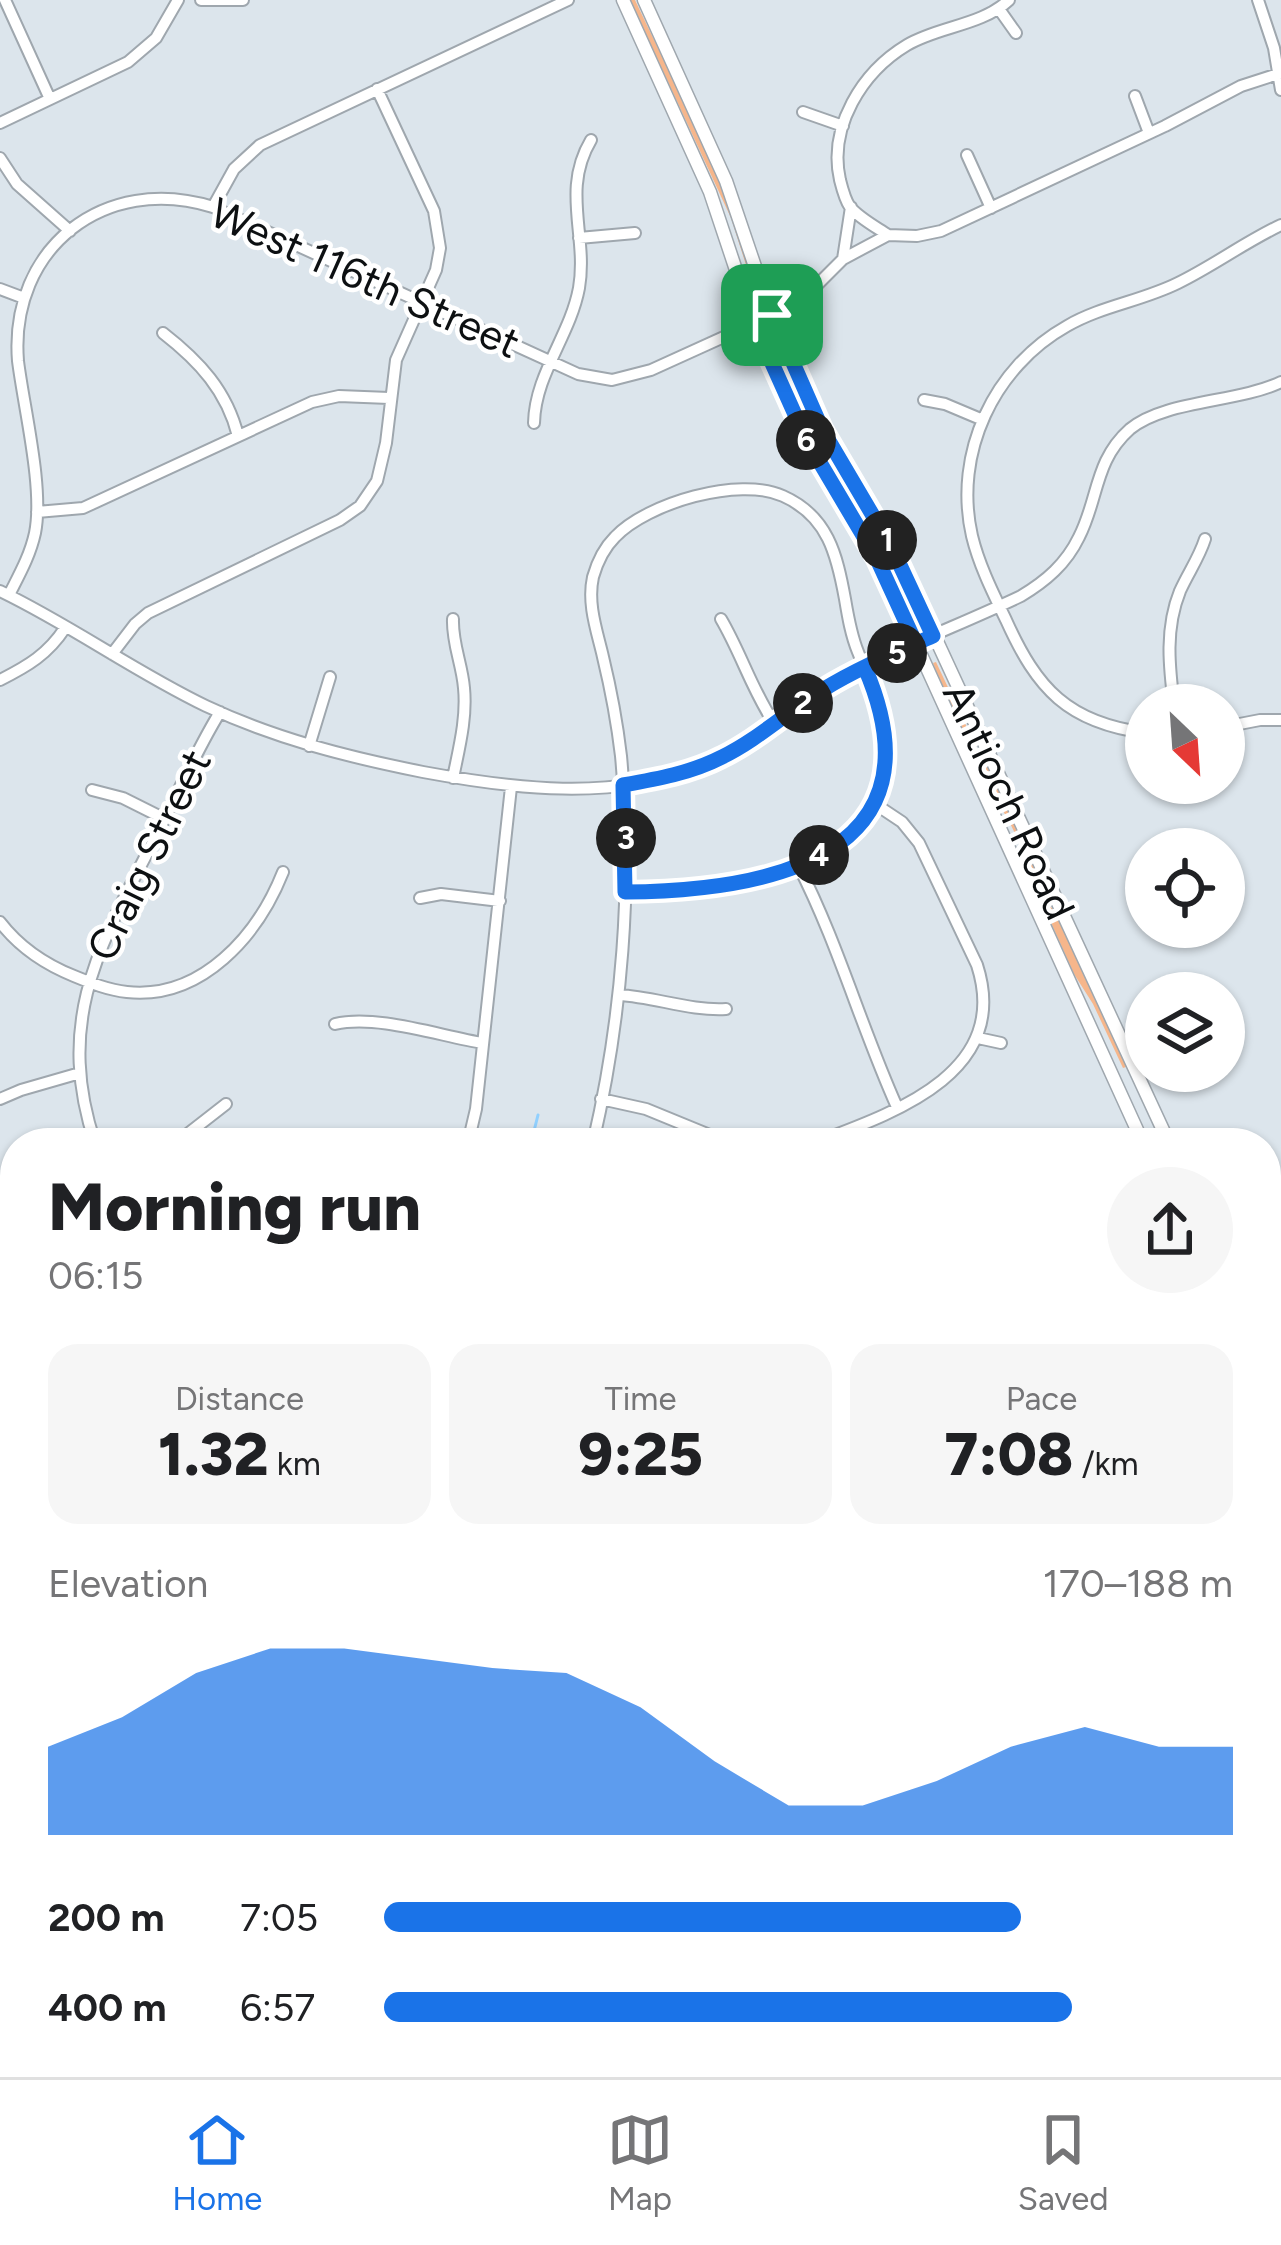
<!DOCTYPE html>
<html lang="en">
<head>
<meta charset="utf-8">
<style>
  body { margin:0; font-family:Figtree,sans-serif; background:#f6f6f6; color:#202124; height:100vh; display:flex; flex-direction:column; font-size:45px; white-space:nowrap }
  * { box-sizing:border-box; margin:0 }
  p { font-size:39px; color:#757577 }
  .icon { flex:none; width:66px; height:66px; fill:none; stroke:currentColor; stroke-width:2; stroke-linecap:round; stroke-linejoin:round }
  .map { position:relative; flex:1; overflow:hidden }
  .side { position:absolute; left:0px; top:1128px; width:1281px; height:951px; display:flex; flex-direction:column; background:#fff; border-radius:48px 48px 0 0; box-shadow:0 3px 9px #0004 }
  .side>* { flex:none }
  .needle { width:78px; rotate:155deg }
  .fabs { position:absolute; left:1125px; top:684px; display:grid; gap:24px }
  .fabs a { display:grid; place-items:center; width:120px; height:120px; border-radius:50%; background:#fff; box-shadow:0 3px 9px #0004; font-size:60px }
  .pin { position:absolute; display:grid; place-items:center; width:102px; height:102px; color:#fff; margin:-51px; border-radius:24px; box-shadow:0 6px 18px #0006 }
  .km { position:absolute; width:60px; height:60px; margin:-30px; border-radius:50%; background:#222; color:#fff; font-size:33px; line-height:60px; text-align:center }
  .round { display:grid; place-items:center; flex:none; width:126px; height:126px; border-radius:63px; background:#f6f6f6 }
  .headline { display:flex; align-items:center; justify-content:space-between; height:204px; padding:0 48px }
  h1 { font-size:66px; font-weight:800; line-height:90px }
  .stats { display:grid; grid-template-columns:repeat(3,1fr); gap:18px; height:204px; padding:12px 48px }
  .stats div { display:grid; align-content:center; border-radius:30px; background:#f6f6f6; text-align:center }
  .stats b { font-size:60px; font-weight:800 }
  .stats small { font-size:33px; font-weight:400 }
  .stats p { font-size:33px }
  .chart { height:336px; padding:24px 48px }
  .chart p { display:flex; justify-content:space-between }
  .chart svg { width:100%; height:216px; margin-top:12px; fill:#1a73e8; opacity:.7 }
  ul { padding:0 48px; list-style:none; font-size:39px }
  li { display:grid; grid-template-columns:192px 144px 1fr; align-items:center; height:90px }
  li i { height:30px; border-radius:15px; background:#1a73e8 }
  .menu { display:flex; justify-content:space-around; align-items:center; height:168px; border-top:3px solid #e0e0e0; background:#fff; font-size:33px; color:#757577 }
  .menu a { display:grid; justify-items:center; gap:6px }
  .menu .active { color:#1a73e8 }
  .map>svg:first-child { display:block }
  .built { fill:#cadae6 }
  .green { fill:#f6b68b }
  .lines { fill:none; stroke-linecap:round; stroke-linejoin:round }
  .stream { stroke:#91d0fe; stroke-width:3 }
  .minor-casing { stroke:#9fa7ae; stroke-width:14 }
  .major-casing { stroke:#9fa7ae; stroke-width:15 }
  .minor { stroke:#fff; stroke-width:10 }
  .major { stroke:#fff; stroke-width:12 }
  .route-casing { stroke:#fff; stroke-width:24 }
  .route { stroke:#1a73e8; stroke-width:15 }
  .labels { text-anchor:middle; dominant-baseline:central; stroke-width:9; stroke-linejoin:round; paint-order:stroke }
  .street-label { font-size:42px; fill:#0d1012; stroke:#fff }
</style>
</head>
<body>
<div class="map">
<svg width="1281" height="2077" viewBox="0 0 1281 2077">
  <rect width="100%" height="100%" fill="#dce5ec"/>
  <path class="built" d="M 1266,1448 L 1281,1479 L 1279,1696 L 1266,1685 Z
    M 15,1917 L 15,2064 L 1121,2064 L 1127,2077 L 0,2077 L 0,1924 Z"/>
  <path class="green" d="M 630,0 L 635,0 C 667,68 702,134 731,203 C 743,232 750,263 758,293 L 756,294 L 754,290 L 731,218 Z
    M 767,336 L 770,336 L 773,341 L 806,412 L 891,556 L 920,618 L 918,619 L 914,613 L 877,539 L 851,505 L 812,438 Z
    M 936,662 L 979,753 L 996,782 L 1035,870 L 1032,869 L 1008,819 L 992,793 L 936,671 L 933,663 Z
    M 1050,906 L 1057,914 L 1122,1056 L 1126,1067 L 1123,1068 L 1093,1004 L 1074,974 L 1048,916 L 1047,907 Z
    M 15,1565 L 15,1664 L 0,1671 L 0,1568 Z"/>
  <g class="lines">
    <path class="stream" d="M 531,1143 L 538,1115
      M 0,1605 L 15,1605"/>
    <defs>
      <path id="minor" d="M 5,0 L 50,99
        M 201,0 L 243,0
        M 1258,0 L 1274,48 L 1281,90
        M 999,9 L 1016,33
        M 1135,96 L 1149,133
        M 803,112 L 843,126
        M 0,123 L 128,62 L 156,38 L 178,0
        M 967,155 L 991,208
        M 0,158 L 17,184 L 70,231
        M 213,207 L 234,169 L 260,145 L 568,0
        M 888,235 C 876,227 859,218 850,207 C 845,200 842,188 840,180 C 828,127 862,72 907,45 C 939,26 981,26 1009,0
        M 579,238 L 635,233
        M 843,259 L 851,207
        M 0,289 L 24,298
        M 163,333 C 199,361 227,391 238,436
        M 924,400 L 945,404 L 983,420
        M 534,423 C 535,374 570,336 579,288 C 588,236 561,190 591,140
        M 37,512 L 83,508 L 312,402 L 339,396 L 389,398
        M 0,591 C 71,625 135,672 206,706 C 276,739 348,757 423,772 C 515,789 611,801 701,767 C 747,749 782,714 824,689 C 886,652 956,627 1021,596 C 1046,581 1066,564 1079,537 C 1099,498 1094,461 1130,429 C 1165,400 1237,403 1281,382
        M 9,595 C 19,575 30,556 35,533 C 44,488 24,409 18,361 C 9,248 105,173 213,207 L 578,374 L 612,380 L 651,370 L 772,315 L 811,291 L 843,259 L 888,235 L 917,236 L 941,231 L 1165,126 L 1241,86 L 1281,73
        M 453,619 C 452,643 462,664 464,688 C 467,718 459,748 453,778
        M 721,619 C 741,653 752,690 774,723
        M 112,654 L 135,624 L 148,613 L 340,520 L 360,506 L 377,481 L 386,443 L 396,360 L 436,270 L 440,248 L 434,211 L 377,89
        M 0,680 C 28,666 48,654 65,628
        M 1174,705 C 1169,666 1165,628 1180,591 C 1188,573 1199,558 1205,539
        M 1224,727 L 1260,720 L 1281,720
        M 1146,733 C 1068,723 1037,689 1006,620 C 993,593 979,565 972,536 C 953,453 994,367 1067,326 C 1101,306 1142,301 1178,283 C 1213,266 1245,242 1281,225
        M 309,746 L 330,677
        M 92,790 L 123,798 L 165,819
        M 798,865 C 838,943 861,1027 897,1107
        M 420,898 L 441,894 L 500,901
        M 0,922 C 20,948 44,964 74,976 C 91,983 108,990 127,992 C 202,1000 258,935 283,872
        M 619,995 C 655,997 690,1011 726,1009
        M 335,1024 C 376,1014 440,1036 483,1043
        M 978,1038 L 1001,1043
        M 0,1099 L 21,1090 L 80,1073
        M 601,1099 L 646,1109 L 729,1143
        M 95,1143 C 54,1019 101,943 156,836 C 177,795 196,751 220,712
        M 176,1143 L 226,1104
        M 468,1143 L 476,1109 L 511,787
        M 593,1143 C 622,1018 633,884 621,756 C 617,722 611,690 603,657 C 597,631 587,604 593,577 C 597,563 604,548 615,537 C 647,503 739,476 783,496 C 828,516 837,555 845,599 C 848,617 851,635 858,652 C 869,681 884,706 886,737 C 896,875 725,892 625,892
        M 814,1143 C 894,1113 1012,1073 977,965 L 919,843 L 902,822 L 875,804
        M 0,1437 L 15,1433
        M 0,1562 L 15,1560
        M 1266,1597 L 1281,1602
        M 1266,1712 L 1281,1702
        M 1266,1747 L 1274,1756 L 1281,1772
        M 1266,1862 L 1281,1821
        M 1266,2017 L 1276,2038
        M 467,2064 L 473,2077
        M 1178,2064 L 1180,2066
        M 144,2070 L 157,2064
        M 1199,2077 L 1221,2064"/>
      <path id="major" d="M 623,0 L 710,192 L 748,306 L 768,358 L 815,456 L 866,539 L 887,580 L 1143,1143
        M 644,0 L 726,181 L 765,296 L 810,403 L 831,446 L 904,570 L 1169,1143
        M 1266,1285 L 1281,1278
        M 1266,1309 L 1281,1302
        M 1266,1354 L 1281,1386
        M 1266,1408 L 1281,1440
        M 0,1877 L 15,1870
        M 0,1904 L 15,1897"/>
    </defs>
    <use href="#minor" class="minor-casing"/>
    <use href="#major" class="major-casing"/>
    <use href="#minor" class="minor"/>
    <use href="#major" class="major"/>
  </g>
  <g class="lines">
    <defs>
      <path id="route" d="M 772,315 L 822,429 L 892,548 L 933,636 C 897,652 858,668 824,689 C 789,710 759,739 722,757 C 691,773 657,779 623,785 L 625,892 C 769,891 946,856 865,668 L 916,644 L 877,559 L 806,439 L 754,323 L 772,315"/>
    </defs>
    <use href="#route" class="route-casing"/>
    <use href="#route" class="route"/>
  </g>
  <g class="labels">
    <g class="street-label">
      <text transform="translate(365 278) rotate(24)">West 116th Street</text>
      <text transform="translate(1009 801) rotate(65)">Antioch Road</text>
      <text transform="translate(149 855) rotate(-64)">Craig Street</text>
    </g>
  </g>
</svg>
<div class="fabs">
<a><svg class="needle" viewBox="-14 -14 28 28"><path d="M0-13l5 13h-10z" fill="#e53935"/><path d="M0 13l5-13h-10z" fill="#757577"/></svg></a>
<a><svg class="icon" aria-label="locate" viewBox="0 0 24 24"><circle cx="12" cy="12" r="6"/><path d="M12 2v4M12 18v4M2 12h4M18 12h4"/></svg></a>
<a><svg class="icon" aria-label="layers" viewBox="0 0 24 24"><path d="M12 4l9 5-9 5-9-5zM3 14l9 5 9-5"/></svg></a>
</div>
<div class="pin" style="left:772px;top:315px;background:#1e9e55"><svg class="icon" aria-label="arrive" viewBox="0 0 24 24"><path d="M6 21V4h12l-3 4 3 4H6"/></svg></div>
<b class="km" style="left:887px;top:540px">1</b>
<b class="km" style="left:803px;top:703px">2</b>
<b class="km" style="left:626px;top:838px">3</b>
<b class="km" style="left:819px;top:855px">4</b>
<b class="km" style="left:897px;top:653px">5</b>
<b class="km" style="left:806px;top:440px">6</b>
<section class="side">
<div class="headline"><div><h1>Morning run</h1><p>06:15</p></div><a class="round"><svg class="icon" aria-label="share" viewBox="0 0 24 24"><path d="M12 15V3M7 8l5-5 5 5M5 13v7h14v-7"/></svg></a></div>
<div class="stats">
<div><p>Distance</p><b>1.32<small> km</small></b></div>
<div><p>Time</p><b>9:25</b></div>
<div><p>Pace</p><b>7:08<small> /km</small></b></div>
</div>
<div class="chart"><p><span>Elevation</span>170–188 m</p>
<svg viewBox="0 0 160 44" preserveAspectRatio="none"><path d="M0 44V26L10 20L20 11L30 6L40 6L50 8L60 10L70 11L80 18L90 29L100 38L110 38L120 33L130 26L140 22L150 26L160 26V44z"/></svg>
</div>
<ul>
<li><b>200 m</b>7:05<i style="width:75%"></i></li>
<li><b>400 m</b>6:57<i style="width:81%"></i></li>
</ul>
</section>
</div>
<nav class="menu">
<a class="active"><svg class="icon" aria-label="home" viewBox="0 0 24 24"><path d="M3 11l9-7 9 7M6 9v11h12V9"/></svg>Home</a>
<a><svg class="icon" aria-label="map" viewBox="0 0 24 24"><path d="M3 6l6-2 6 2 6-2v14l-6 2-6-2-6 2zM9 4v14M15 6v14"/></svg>Map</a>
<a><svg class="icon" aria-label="saved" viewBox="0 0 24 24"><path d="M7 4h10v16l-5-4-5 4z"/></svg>Saved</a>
</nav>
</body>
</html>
